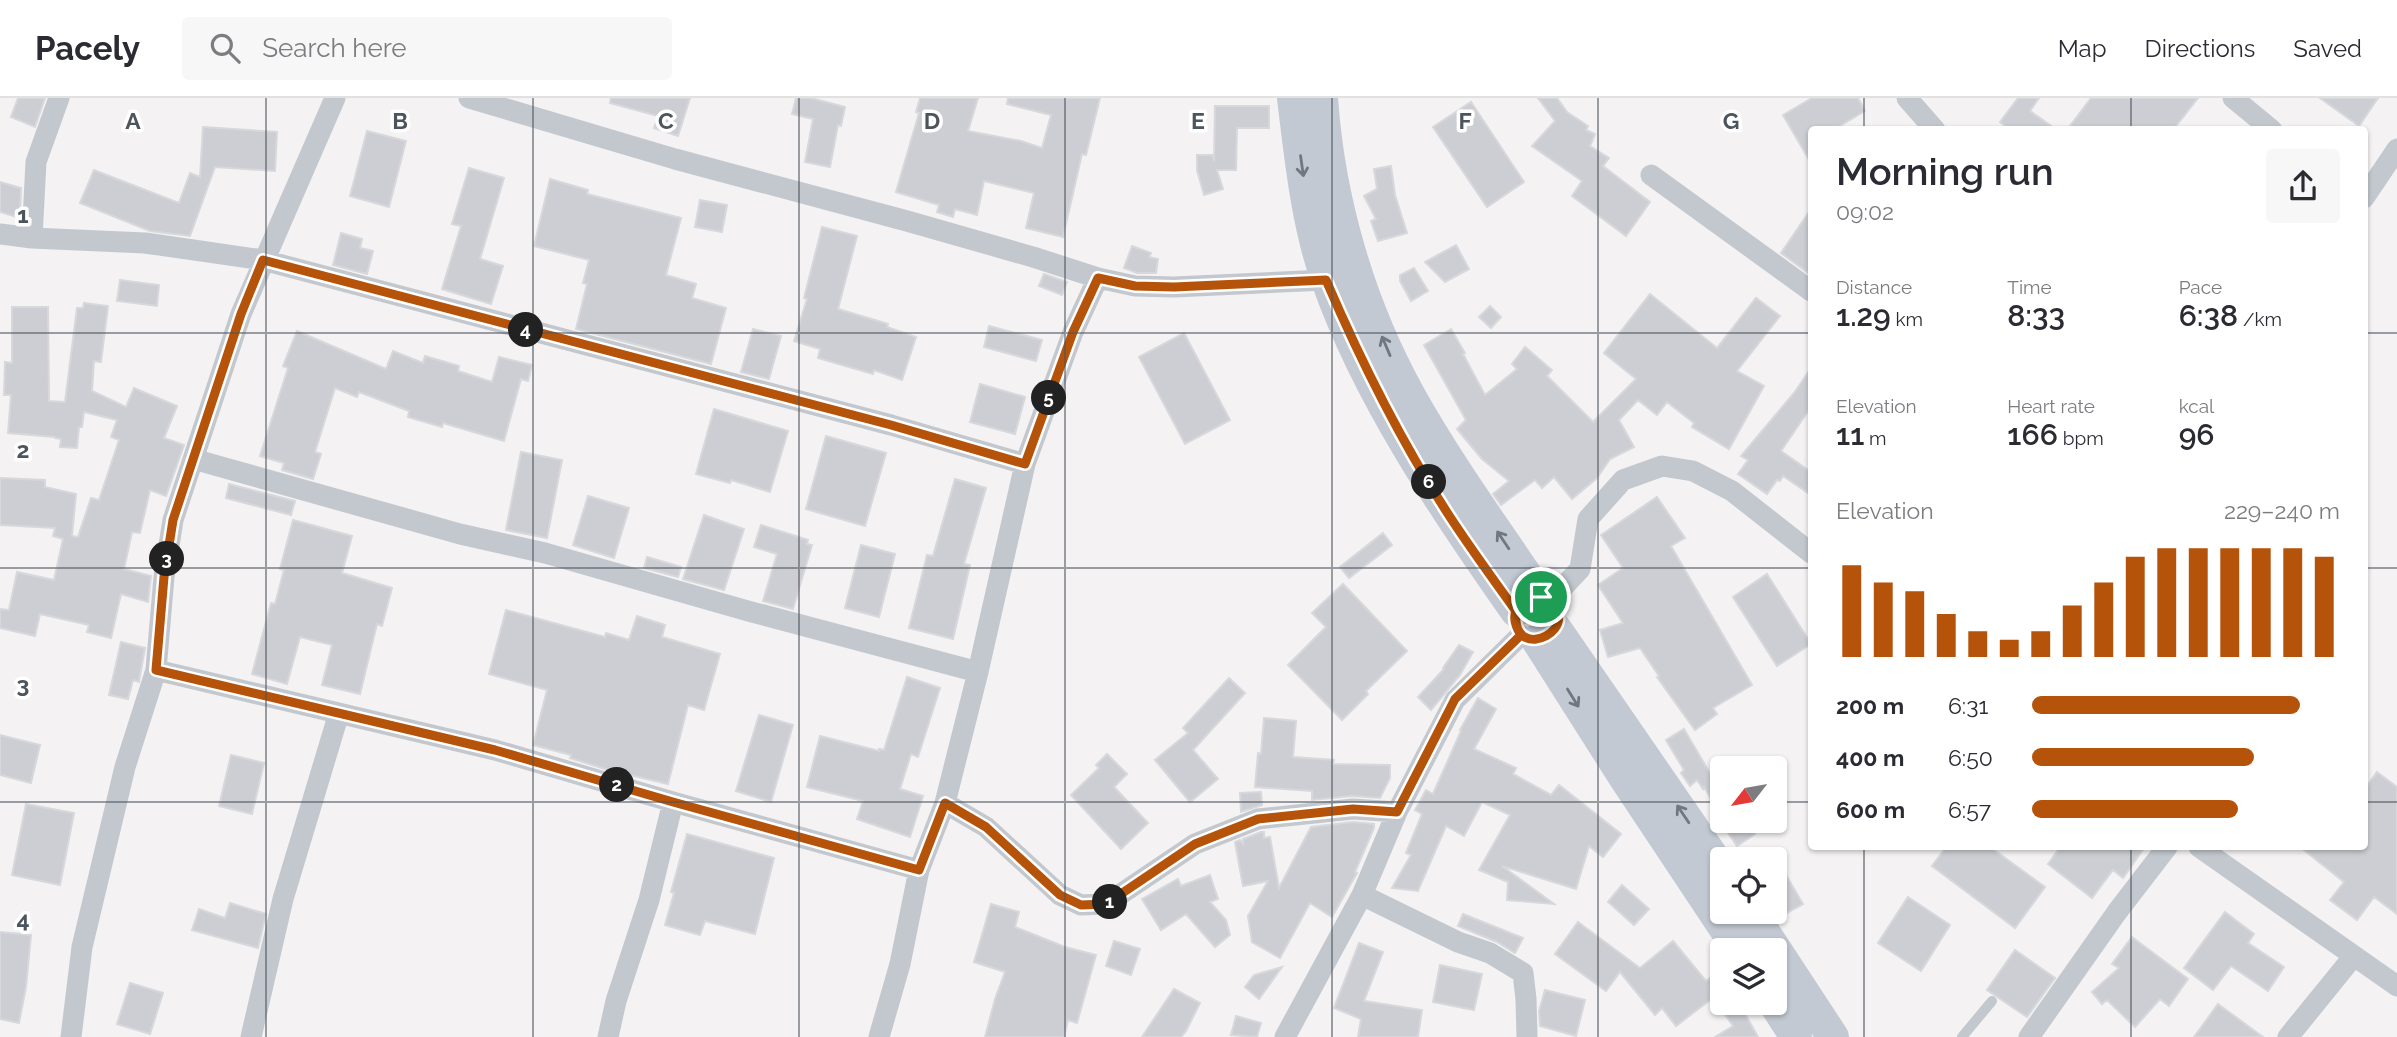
<!DOCTYPE html>
<html lang="en">
<head>
<meta charset="utf-8">
<style>
  body { margin:0; font-family:Raleway,sans-serif; background:#f7f7f7; color:#2b2b33; height:100vh; display:flex; flex-direction:column; font-size:26px; white-space:nowrap }
  * { box-sizing:border-box; margin:0 }
  p { font-size:23px; color:#7c7c81 }
  .icon { flex:none; width:38px; height:38px; fill:none; stroke:currentColor; stroke-width:2; stroke-linecap:round; stroke-linejoin:round }
  .map { position:relative; flex:1; overflow:hidden }
  .details { position:absolute; left:1808px; top:28px; width:560px; height:724px; display:flex; flex-direction:column; background:#fff; border-radius:7px; box-shadow:0 2px 5px #0004 }
  .details>* { flex:none }
  .needle { width:46px; rotate:239deg }
  .fabs { position:absolute; left:1710px; top:658px; display:grid; gap:14px }
  .fabs a { display:grid; place-items:center; width:77px; height:77px; border-radius:7px; background:#fff; box-shadow:0 2px 5px #0004; font-size:35px }
  .pin { position:absolute; display:grid; place-items:center; width:60px; height:60px; color:#fff; margin:-30px; border:4px solid #fff; border-radius:50%; box-shadow:0 2px 7px #0007 }
  .km { position:absolute; width:35px; height:35px; margin:-18px; border-radius:50%; background:#222; color:#fff; font-size:19px; line-height:35px; text-align:center }
  .round { display:grid; place-items:center; flex:none; width:74px; height:74px; border-radius:7px; background:#f7f7f7 }
  .head { display:flex; align-items:center; justify-content:space-between; height:119px; padding:0 28px }
  h1 { font-size:38px; font-weight:600; line-height:52px }
  .figures { display:grid; grid-template-columns:repeat(3,1fr); gap:10px; height:119px; padding:7px 28px }
  .figures div { display:grid; align-content:center }
  .figures b { font-size:30px; font-weight:600 }
  .figures small { font-size:19px; font-weight:400 }
  .figures p { font-size:19px }
  .chart { height:196px; padding:14px 28px }
  .chart p { display:flex; justify-content:space-between }
  .chart svg { width:100%; height:126px; margin-top:7px; stroke:#b45309; stroke-width:6 }
  ul { padding:0 28px; list-style:none; font-size:23px }
  li { display:grid; grid-template-columns:112px 84px 1fr; align-items:center; height:52px }
  li i { height:18px; border-radius:9px; background:#b45309 }
  header { display:flex; align-items:center; gap:42px; box-sizing:border-box; height:98px; padding:0 35px; background:#fff; border-bottom:2px solid #e1e1e2 }
  header strong { font-size:33px }
  nav { display:flex; gap:38px; margin-inline-start:auto; font-size:24px }
  .search { width:490px; height:63px; background:#f7f7f7; display:flex; align-items:center; gap:18px; box-sizing:border-box; padding:0 24px; border-radius:7px; color:#7c7c81; font-size:26px }
  .map>svg:first-child { display:block }
  .building { fill:#cdced3; stroke:#d7d8dc; stroke-width:2 }
  .lines { fill:none; stroke-linecap:round; stroke-linejoin:round }
  .service { stroke:#c2c8ce; stroke-width:10 }
  .minor { stroke:#c2c8ce; stroke-width:21 }
  .secondary { stroke:#c2c9d3; stroke-width:32 }
  .oneway { stroke:#6f7780 }
  .route-casing { stroke:#fff; stroke-width:14 }
  .route { stroke:#b45309; stroke-width:9 }
  .grid { fill:none; stroke:#4c545d; stroke-width:2; stroke-opacity:0.55 }
  .grid-label { font-size:23px; text-anchor:middle; font-weight:bold; fill:#4c545d; stroke:#fff; stroke-width:7; stroke-linejoin:round; paint-order:stroke }
</style>
</head>
<body>
<header>
<strong>Pacely</strong>
<div class="search"><svg class="icon" aria-label="search" viewBox="0 0 24 24"><circle cx="10" cy="10" r="6"/><path d="M15 15l6 6"/></svg>Search here</div>
<nav><a>Map</a><a>Directions</a><a>Saved</a></nav>
</header>
<div class="map">
<svg width="2397" height="939" viewBox="0 0 2397 939">
  <rect width="100%" height="100%" fill="#f4f2f2"/>
  <path class="building" d="M 18,0 L 45,0 L 35,29 L 11,19 Z
    M 611,0 L 690,0 L 678,38 L 654,30 L 658,18 L 610,5 Z
    M 796,0 L 811,0 L 845,9 L 841,28 L 838,27 L 830,69 L 805,64 L 813,21 L 792,16 Z
    M 920,0 L 978,0 L 968,33 L 1021,43 L 1042,50 L 1051,17 L 1007,6 L 1008,0 L 1100,0 L 1086,57 L 1082,56 L 1063,139 L 1026,130 L 1034,95 L 984,83 L 977,117 L 955,111 L 953,119 L 937,114 L 939,107 L 896,94 L 919,15 L 916,14 Z
    M 1538,0 L 1557,0 L 1567,14 L 1588,28 L 1586,32 L 1595,36 L 1590,48 L 1609,60 L 1603,68 L 1650,104 L 1626,138 L 1572,98 L 1582,83 L 1532,48 L 1555,23 Z
    M 1812,0 L 1858,0 L 1865,13 L 1833,32 L 1811,32 L 1811,65 L 1783,17 Z
    M 2018,0 L 2039,0 L 2030,13 L 2057,32 L 2010,32 L 2000,24 Z
    M 2091,0 L 2198,0 L 2173,32 L 2067,32 Z
    M 2320,0 L 2378,0 L 2359,28 Z
    M 1471,4 L 1524,84 L 1487,109 L 1433,29 Z
    M 1215,8 L 1269,8 L 1269,30 L 1237,30 L 1236,72 L 1217,72 L 1223,91 L 1204,97 L 1197,72 L 1197,57 L 1213,57 L 1214,63 Z
    M 203,29 L 277,34 L 275,73 L 215,69 L 190,138 L 150,133 L 80,105 L 94,72 L 179,105 L 190,75 L 200,79 Z
    M 367,33 L 406,43 L 389,109 L 350,98 Z
    M 1391,68 L 1395,97 L 1407,135 L 1378,143 L 1371,123 L 1376,121 L 1364,98 L 1377,91 L 1374,71 Z
    M 469,70 L 504,80 L 480,161 L 503,168 L 491,206 L 442,191 L 461,128 L 452,126 Z
    M 550,81 L 588,92 L 587,96 L 681,120 L 666,177 L 696,186 L 692,200 L 726,210 L 711,266 L 576,231 L 587,186 L 583,185 L 589,162 L 534,148 Z
    M 0,84 L 21,90 L 20,120 L 0,114 Z
    M 700,102 L 727,107 L 722,134 L 695,129 Z
    M 1811,111 L 1811,177 L 1781,155 Z
    M 822,129 L 857,138 L 838,211 L 888,226 L 887,229 L 916,239 L 902,282 L 874,272 L 873,276 L 818,260 L 820,251 L 794,243 L 807,201 L 804,200 Z
    M 341,135 L 362,141 L 360,150 L 373,153 L 367,176 L 333,167 Z
    M 1456,147 L 1469,171 L 1445,184 L 1425,164 Z
    M 1132,148 L 1151,155 L 1149,159 L 1158,161 L 1156,175 L 1137,175 L 1124,170 Z
    M 1414,170 L 1428,193 L 1411,203 L 1400,183 L 1400,177 Z
    M 1044,176 L 1067,184 L 1062,197 L 1039,188 Z
    M 120,182 L 159,187 L 157,208 L 117,203 Z
    M 1650,196 L 1717,250 L 1756,200 L 1780,218 L 1737,273 L 1764,288 L 1729,351 L 1692,329 L 1694,325 L 1667,304 L 1657,317 L 1638,302 L 1619,322 L 1634,349 L 1610,361 L 1597,380 L 1572,401 L 1554,379 L 1542,390 L 1535,382 L 1501,407 L 1493,396 L 1509,383 L 1482,361 L 1457,331 L 1466,322 L 1424,247 L 1451,231 L 1465,255 L 1463,256 L 1485,297 L 1517,271 L 1512,266 L 1525,249 L 1552,272 L 1547,278 L 1593,324 L 1636,281 L 1604,255 Z
    M 84,205 L 108,208 L 101,264 L 94,263 L 92,293 L 126,309 L 134,290 L 177,308 L 164,340 L 184,347 L 166,398 L 150,392 L 140,435 L 132,434 L 124,471 L 151,478 L 148,504 L 121,496 L 111,540 L 87,534 L 89,527 L 40,516 L 35,538 L 0,530 L 0,511 L 9,512 L 17,474 L 54,482 L 63,441 L 53,438 L 55,430 L 0,427 L 0,380 L 45,382 L 45,389 L 76,396 L 72,438 L 78,439 L 91,400 L 99,402 L 119,342 L 111,339 L 117,322 L 84,314 L 82,329 L 79,329 L 77,350 L 60,349 L 61,341 L 55,340 L 55,339 L 8,335 L 11,297 L 4,297 L 5,264 L 12,265 L 12,209 L 48,209 L 49,303 L 65,304 L 77,210 L 83,210 Z
    M 1490,208 L 1501,219 L 1491,230 L 1479,219 Z
    M 989,228 L 1042,242 L 1036,263 L 984,249 Z
    M 753,231 L 781,238 L 769,281 L 741,274 Z
    M 297,233 L 386,271 L 393,253 L 423,265 L 425,258 L 459,268 L 458,273 L 492,284 L 499,259 L 532,267 L 528,283 L 521,281 L 504,343 L 443,325 L 442,329 L 408,319 L 409,313 L 359,294 L 357,299 L 335,290 L 315,354 L 321,356 L 313,381 L 282,372 L 284,365 L 260,358 L 288,270 L 283,268 Z
    M 1184,235 L 1230,322 L 1185,346 L 1139,259 Z
    M 1811,270 L 1811,309 L 1781,353 L 1811,374 L 1811,397 L 1783,378 L 1780,383 L 1777,382 L 1767,396 L 1738,376 L 1748,362 L 1741,358 L 1794,295 Z
    M 980,286 L 1025,299 L 1015,336 L 970,324 Z
    M 714,311 L 788,333 L 770,394 L 731,382 L 730,385 L 696,376 Z
    M 826,338 L 886,355 L 865,428 L 806,411 Z
    M 521,354 L 562,362 L 547,440 L 506,432 Z
    M 955,381 L 986,390 L 964,466 L 970,467 L 953,541 L 909,530 L 927,457 L 933,458 Z
    M 229,386 L 295,403 L 291,417 L 226,400 Z
    M 588,398 L 629,410 L 614,460 L 573,447 Z
    M 1657,399 L 1685,440 L 1671,448 L 1752,587 L 1713,610 L 1717,616 L 1695,632 L 1657,579 L 1659,578 L 1640,550 L 1608,559 L 1600,532 L 1623,525 L 1598,487 L 1623,470 L 1601,437 Z
    M 704,417 L 744,431 L 724,492 L 683,481 Z
    M 293,422 L 352,438 L 342,475 L 392,490 L 382,528 L 377,526 L 360,596 L 322,587 L 332,547 L 300,539 L 287,586 L 252,576 L 271,505 L 275,506 L 284,472 L 280,471 Z
    M 761,427 L 808,442 L 807,446 L 812,447 L 793,511 L 763,503 L 777,456 L 754,449 Z
    M 1383,435 L 1392,447 L 1349,480 L 1340,469 Z
    M 861,447 L 895,456 L 879,519 L 845,510 Z
    M 647,459 L 681,469 L 678,479 L 644,470 Z
    M 1767,476 L 1811,546 L 1777,568 L 1733,499 Z
    M 1343,486 L 1407,553 L 1366,593 L 1368,596 L 1342,622 L 1288,567 L 1326,529 L 1312,515 Z
    M 506,512 L 605,539 L 606,535 L 629,542 L 637,518 L 665,527 L 662,539 L 720,556 L 704,612 L 688,607 L 668,686 L 605,671 L 570,660 L 571,657 L 533,647 L 547,592 L 489,576 Z
    M 121,544 L 145,550 L 140,578 L 139,584 L 133,582 L 128,601 L 109,597 Z
    M 1459,547 L 1473,554 L 1460,577 L 1431,612 L 1418,599 L 1444,571 L 1443,570 Z
    M 907,579 L 940,590 L 918,659 L 911,656 L 900,691 L 923,698 L 910,739 L 857,721 L 863,703 L 807,689 L 820,638 L 879,653 L 879,651 L 884,652 Z
    M 1229,580 L 1245,595 L 1193,652 L 1218,681 L 1190,704 L 1155,662 L 1188,635 L 1183,630 Z
    M 1478,600 L 1496,611 L 1474,651 L 1516,670 L 1513,676 L 1551,697 L 1559,687 L 1621,736 L 1603,759 L 1589,748 L 1576,791 L 1502,768 L 1554,806 L 1507,802 L 1508,784 L 1479,772 L 1510,717 L 1482,704 L 1464,738 L 1446,728 L 1418,793 L 1392,790 L 1411,757 L 1406,755 L 1422,716 L 1415,712 L 1426,692 L 1433,696 L 1461,633 L 1460,632 Z
    M 759,617 L 793,627 L 771,704 L 736,693 Z
    M 1264,620 L 1296,623 L 1293,659 L 1334,662 L 1333,666 L 1390,667 L 1390,680 L 1380,700 L 1352,698 L 1312,702 L 1312,693 L 1255,689 L 1258,655 L 1261,656 Z
    M 1684,631 L 1711,677 L 1715,674 L 1722,684 L 1722,719 L 1704,689 L 1703,691 L 1697,682 L 1690,688 L 1681,675 L 1684,672 L 1666,642 Z
    M 0,637 L 40,647 L 31,685 L 0,677 Z
    M 1107,656 L 1127,676 L 1114,689 L 1148,725 L 1121,751 L 1071,697 L 1099,670 L 1096,667 Z
    M 231,657 L 264,665 L 252,716 L 219,708 Z
    M 2377,674 L 2397,689 L 2397,816 L 2374,799 L 2357,822 L 2330,802 L 2344,784 L 2300,749 L 2364,749 L 2364,692 Z
    M 1261,694 L 1262,707 L 1241,714 L 1240,695 Z
    M 26,706 L 74,715 L 60,787 L 12,777 Z
    M 1720,723 L 1748,723 L 1755,736 L 1737,748 Z
    M 1353,724 L 1374,726 L 1374,730 L 1355,774 L 1357,775 L 1332,819 L 1310,805 L 1280,860 L 1252,844 L 1248,818 L 1268,783 L 1243,788 L 1235,744 L 1240,742 L 1243,746 L 1243,741 L 1261,734 L 1264,734 L 1264,740 L 1270,739 L 1279,790 L 1311,729 Z
    M 687,736 L 774,760 L 755,836 L 705,823 L 700,837 L 665,827 L 674,795 L 671,794 Z
    M 1946,749 L 1990,749 L 2045,789 L 2015,830 L 1932,768 Z
    M 2060,749 L 2145,749 L 2123,780 L 2113,772 L 2092,800 L 2048,766 Z
    M 1210,777 L 1218,801 L 1210,804 L 1226,822 L 1230,837 L 1215,849 L 1186,816 L 1161,832 L 1142,801 L 1178,781 L 1181,788 Z
    M 1786,777 L 1803,806 L 1785,816 L 1774,797 L 1774,784 Z
    M 1622,787 L 1649,811 L 1634,827 L 1608,804 Z
    M 1908,799 L 1950,827 L 1921,873 L 1878,845 Z
    M 230,805 L 266,816 L 258,850 L 192,832 L 199,811 L 225,820 Z
    M 991,806 L 1019,814 L 1015,829 L 1065,849 L 1096,857 L 1077,925 L 1068,922 L 1064,939 L 985,939 L 995,901 L 1005,874 L 974,864 Z
    M 2225,814 L 2254,836 L 2248,845 L 2284,869 L 2268,893 L 2231,868 L 2213,892 L 2184,870 Z
    M 1463,816 L 1523,840 L 1515,855 L 1497,844 L 1458,828 Z
    M 1578,824 L 1640,870 L 1673,843 L 1706,883 L 1713,878 L 1722,893 L 1676,928 L 1662,910 L 1655,917 L 1620,874 L 1606,893 L 1555,856 Z
    M 0,834 L 31,837 L 26,889 L 19,925 L 0,921 Z
    M 2132,839 L 2188,881 L 2169,908 L 2160,901 L 2135,929 L 2107,902 L 2102,906 L 2092,894 L 2119,870 L 2112,866 Z
    M 1114,843 L 1140,851 L 1131,877 L 1106,868 Z
    M 1359,845 L 1383,854 L 1364,903 L 1422,912 L 1418,939 L 1358,939 L 1361,921 L 1334,910 Z
    M 2015,852 L 2055,880 L 2027,919 L 1987,892 Z
    M 1440,867 L 1482,876 L 1474,912 L 1433,904 Z
    M 1282,869 L 1259,901 L 1245,889 L 1254,877 Z
    M 130,885 L 163,895 L 150,936 L 117,926 Z
    M 1174,891 L 1200,905 L 1186,933 L 1181,939 L 1142,939 Z
    M 1545,892 L 1585,902 L 1576,938 L 1540,928 L 1539,913 Z
    M 1717,905 L 1739,905 L 1758,939 L 1715,939 L 1733,928 Z
    M 2218,906 L 2263,939 L 2194,939 Z
    M 1236,918 L 1261,925 L 1257,939 L 1231,937 Z"/>
  <g class="lines">
    <path class="service" d="M 1962,939 L 1992,903"/>
    <path class="minor" d="M 469,0 L 675,61 L 907,123 L 1033,159 L 1098,180 L 1135,188 L 1174,189 L 1326,182
      M 1907,0 L 1935,32
      M 2233,0 L 2272,32
      M 1651,77 L 1811,193
      M 2364,100 L 2397,51
      M 0,136 L 32,140 L 145,145 L 263,162 L 891,327 L 1025,366
      M 32,140 L 36,64 L 59,0
      M 193,361 L 460,436 L 545,455 L 748,513 L 978,574
      M 1550,503 L 1580,471 L 1588,421 L 1623,382 L 1662,368 L 1693,373 L 1732,393 L 1811,455
      M 156,572 L 495,652 L 673,704 L 919,772
      M 945,705 L 986,729 L 1060,797 L 1081,807 L 1106,806 L 1195,746 L 1258,721 L 1353,711 L 1397,714
      M 2199,749 L 2397,888
      M 1362,797 L 1458,844 L 1490,855 L 1523,875 L 1526,901 L 1527,939
      M 71,939 L 82,849 L 125,669 L 156,572 L 164,479 L 173,422 L 241,216 L 335,0
      M 251,939 L 283,801 L 339,615
      M 608,939 L 616,903 L 649,802 L 673,704
      M 879,939 L 900,866 L 919,772 L 945,705 L 978,574 L 1025,366 L 1073,234 L 1098,180
      M 1285,939 L 1362,797 L 1397,714 L 1455,602 L 1521,537
      M 2029,939 L 2117,814 L 2167,749
      M 2288,939 L 2353,859"/>
    <path class="secondary" d="M 1293,0 C 1300,58 1307,127 1327,182 C 1368,299 1445,412 1516,513
      M 1322,0 C 1329,103 1360,208 1410,298 C 1449,368 1497,433 1541,499
      M 1556,531 L 1722,772
      M 1537,542 L 1626,682 L 1739,852
      M 1751,814 L 1833,939
      M 1774,905 L 1796,939"/>
  </g>
  <defs><path id="oneway-shaft" d="M-6 0H5M1.5-3L5.5 0L1.5 3" fill="none" stroke-width="1.6" stroke-linecap="round" stroke-linejoin="round" transform="scale(1.75)"/></defs>
  <g class="oneway">
    <use href="#oneway-shaft" transform="translate(1302 68) rotate(82)"/>
    <use href="#oneway-shaft" transform="translate(1386 248) rotate(-113)"/>
    <use href="#oneway-shaft" transform="translate(1503 442) rotate(-124)"/>
    <use href="#oneway-shaft" transform="translate(1573 600) rotate(58)"/>
    <use href="#oneway-shaft" transform="translate(1683 716) rotate(-124)"/>
  </g>
  <g class="lines">
    <defs>
      <path id="route" d="M 1541,499 C 1516,500 1508,517 1521,537 L 1455,601 L 1397,714 L 1353,711 L 1258,721 L 1195,746 L 1106,806 L 1081,807 L 1060,797 L 986,729 L 945,705 L 919,772 L 673,704 L 495,652 L 156,572 L 164,479 L 173,422 L 241,216 L 263,162 L 891,327 L 1025,366 L 1073,234 L 1098,180 L 1135,188 L 1174,189 L 1326,182 C 1362,266 1403,348 1454,425 C 1474,455 1495,484 1516,513 C 1510,571 1594,526 1541,499"/>
    </defs>
    <use href="#route" class="route-casing"/>
    <use href="#route" class="route"/>
  </g>
  <path class="grid" d="M 266,0 L 266,939M 533,0 L 533,939M 799,0 L 799,939M 1065,0 L 1065,939M 1332,0 L 1332,939M 1598,0 L 1598,939M 1864,0 L 1864,32M 2131,0 L 2131,32M 0,235 L 1811,235M 2364,235 L 2397,235M 0,470 L 1811,470M 2364,470 L 2397,470M 0,704 L 1722,704M 1774,704 L 1811,704M 2364,704 L 2397,704M 1864,749 L 1864,939M 2131,749 L 2131,939"/>
  <g class="grid-label">
    <text x="133" y="31">A</text>
    <text x="400" y="31">B</text>
    <text x="666" y="31">C</text>
    <text x="932" y="31">D</text>
    <text x="1198" y="31">E</text>
    <text x="1465" y="31">F</text>
    <text x="1731" y="31">G</text>
    <text x="23" y="125">1</text>
    <text x="23" y="360">2</text>
    <text x="23" y="595">3</text>
    <text x="23" y="830">4</text>
  </g>
</svg>
<div class="fabs">
<a><svg class="needle" viewBox="-14 -14 28 28"><path d="M0-13l5 13h-10z" fill="#e53935"/><path d="M0 13l5-13h-10z" fill="#7c7c81"/></svg></a>
<a><svg class="icon" aria-label="locate" viewBox="0 0 24 24"><circle cx="12" cy="12" r="6"/><path d="M12 2v4M12 18v4M2 12h4M18 12h4"/></svg></a>
<a><svg class="icon" aria-label="layers" viewBox="0 0 24 24"><path d="M12 4l9 5-9 5-9-5zM3 14l9 5 9-5"/></svg></a>
</div>
<div class="pin" style="left:1541px;top:499px;background:#1e9e55"><svg class="icon" aria-label="arrive" viewBox="0 0 24 24"><path d="M6 21V4h12l-3 4 3 4H6"/></svg></div>
<b class="km" style="left:1110px;top:804px">1</b>
<b class="km" style="left:617px;top:687px">2</b>
<b class="km" style="left:167px;top:461px">3</b>
<b class="km" style="left:526px;top:232px">4</b>
<b class="km" style="left:1049px;top:300px">5</b>
<b class="km" style="left:1429px;top:384px">6</b>
<section class="details">
<div class="head"><div><h1>Morning run</h1><p>09:02</p></div><a class="round"><svg class="icon" aria-label="share" viewBox="0 0 24 24"><path d="M12 15V3M7 8l5-5 5 5M5 13v7h14v-7"/></svg></a></div>
<div class="figures">
<div><p>Distance</p><b>1.29<small> km</small></b></div>
<div><p>Time</p><b>8:33</b></div>
<div><p>Pace</p><b>6:38<small> /km</small></b></div>
</div>
<div class="figures">
<div><p>Elevation</p><b>11<small> m</small></b></div>
<div><p>Heart rate</p><b>166<small> bpm</small></b></div>
<div><p>kcal</p><b>96</b></div>
</div>
<div class="chart"><p><span>Elevation</span>229–240 m</p>
<svg viewBox="0 0 160 44" preserveAspectRatio="none"><path d="M5 44V12M15 44V18M25 44V21M35 44V29M45 44V35M55 44V38M65 44V35M75 44V26M85 44V18M95 44V9M105 44V6M115 44V6M125 44V6M135 44V6M145 44V6M155 44V9"/></svg>
</div>
<ul>
<li><b>200 m</b>6:31<i style="width:87%"></i></li>
<li><b>400 m</b>6:50<i style="width:72%"></i></li>
<li><b>600 m</b>6:57<i style="width:67%"></i></li>
</ul>
</section>
</div>
</body>
</html>
